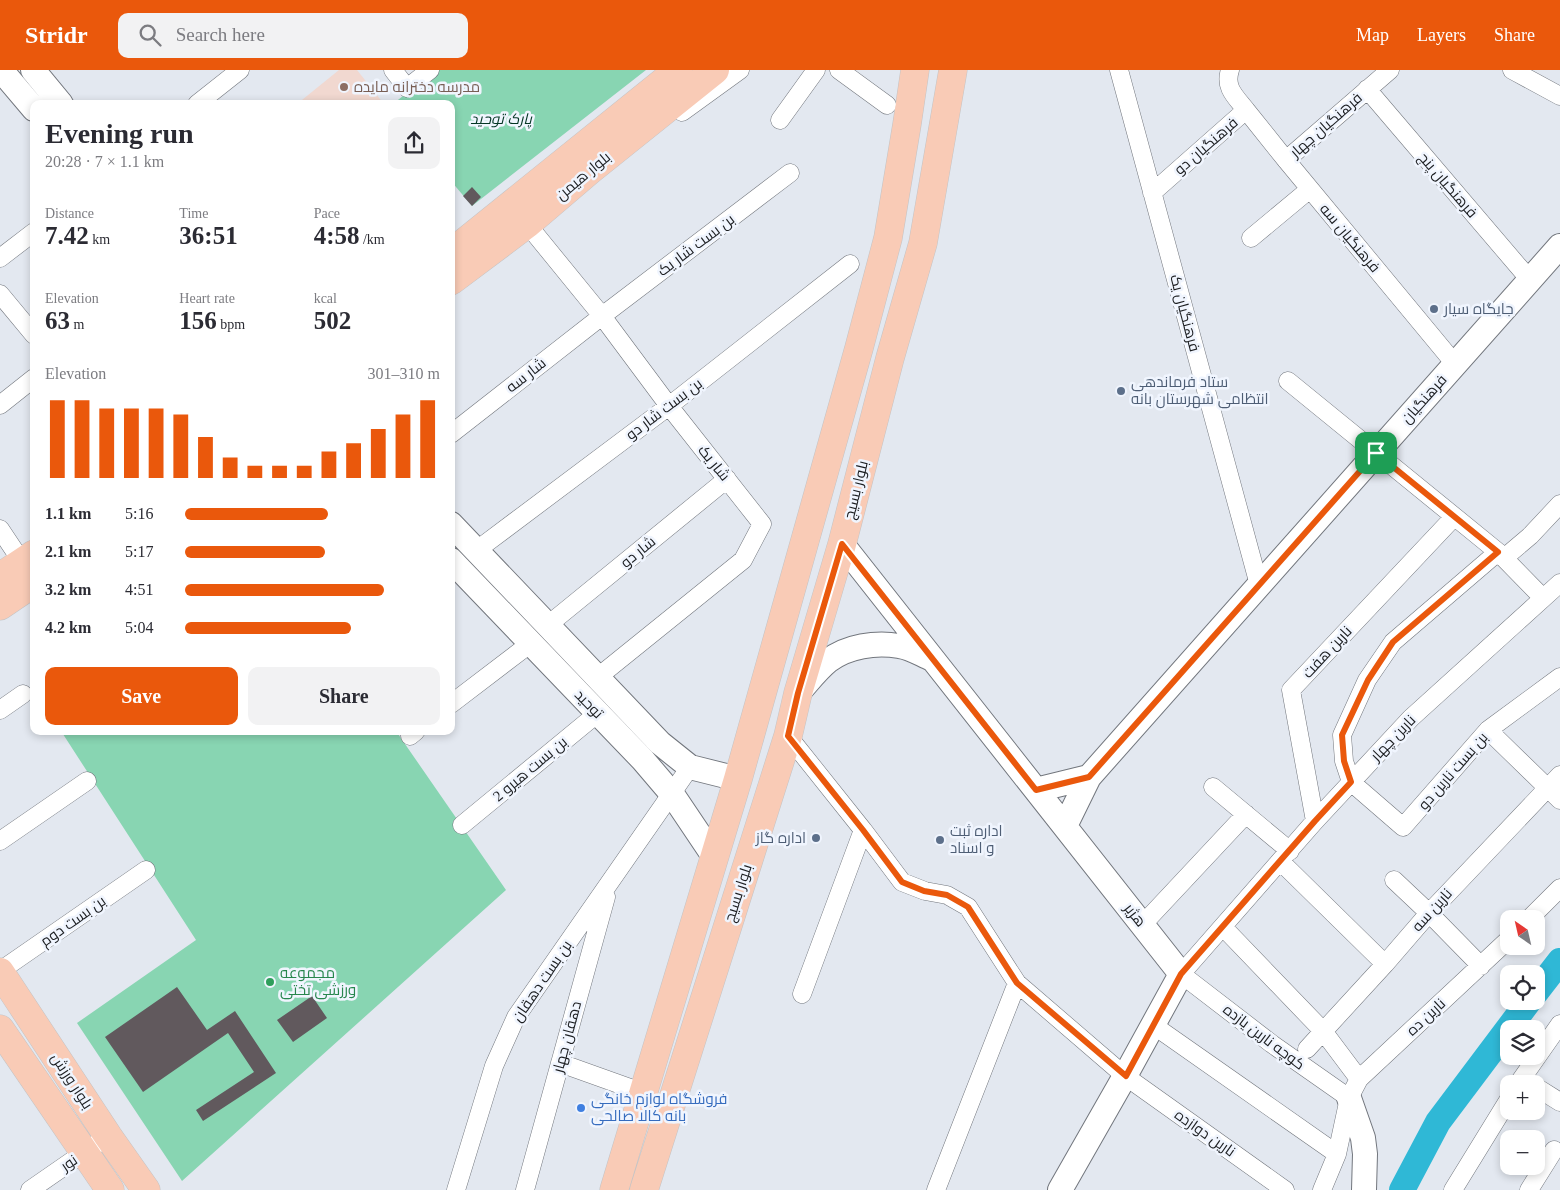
<!DOCTYPE html>
<html lang="en">
<head>
<meta charset="utf-8">
<style>
  body { margin:0; font-family:"Times New Roman",Cairo,serif; background:#f2f2f3; color:#2b2b33; height:100vh; display:flex; flex-direction:column; font-size:19px; white-space:nowrap }
  * { box-sizing:border-box; margin:0 }
  p { font-size:16px; color:#7c7c81 }
  .icon { flex:none; width:28px; height:28px; fill:none; stroke:currentColor; stroke-width:2; stroke-linecap:round; stroke-linejoin:round }
  .map { position:relative; flex:1; overflow:hidden }
  .side { position:absolute; left:30px; top:30px; width:425px; height:635px; display:flex; flex-direction:column; background:#fff; border-radius:10px; box-shadow:0 2px 8px #0003 }
  .side>* { flex:none }
  .needle { width:32px; rotate:326deg }
  .buttons { position:absolute; left:1500px; top:840px; display:grid; gap:10px }
  .buttons a { display:grid; place-items:center; width:45px; height:45px; border-radius:10px; background:#fff; box-shadow:0 2px 8px #0003; font-size:25px }
  .pin { position:absolute; display:grid; place-items:center; width:42px; height:42px; color:#fff; margin:-21px; border-radius:10px; box-shadow:0 2px 8px #0006 }
  .round { display:grid; place-items:center; flex:none; width:52px; height:52px; border-radius:10px; background:#f2f2f3 }
  .overview { display:flex; align-items:center; justify-content:space-between; height:85px; padding:0 15px }
  h1 { font-size:28px; font-weight:700; line-height:38px }
  .figures { display:grid; grid-template-columns:repeat(3,1fr); gap:8px; height:85px; padding:5px 15px }
  .figures div { display:grid; align-content:center }
  .figures b { font-size:25px; font-weight:700 }
  .figures small { font-size:14px; font-weight:400 }
  .figures p { font-size:14px }
  .chart { height:140px; padding:10px 15px }
  .chart p { display:flex; justify-content:space-between }
  .chart svg { width:100%; height:90px; margin-top:5px; stroke:#ea580c; stroke-width:6 }
  .primary-button { display:flex; gap:10px; margin-top:auto; padding:10px 15px }
  .primary-button a { flex:1; height:58px; border-radius:10px; background:#ea580c; color:#fff; font-size:20px; font-weight:700; line-height:58px; text-align:center }
  .primary-button a+a { background:#f2f2f3; color:#2b2b33 }
  ul { padding:0 15px; list-style:none; font-size:16px }
  li { display:grid; grid-template-columns:80px 60px 1fr; align-items:center; height:38px }
  li i { height:12px; border-radius:6px; background:#ea580c }
  header { display:flex; align-items:center; gap:30px; box-sizing:border-box; height:70px; padding:0 25px; background:#ea580c; color:#fff }
  header strong { font-size:24px }
  nav { display:flex; gap:28px; margin-inline-start:auto; font-size:18px }
  .search { width:350px; height:45px; background:#f2f2f3; display:flex; align-items:center; gap:12px; box-sizing:border-box; padding:0 18px; border-radius:10px; color:#7c7c81; font-size:19px }
  .map>svg:first-child { display:block }
  .industrial { fill:#f1d8d0 }
  .green { fill:#88d5b2 }
  .lines { fill:none; stroke-linecap:round; stroke-linejoin:round }
  .river { stroke:#2fb8d6; stroke-width:26 }
  .building { fill:#61595d }
  .street-casing { stroke:#72767d; stroke-width:19 }
  .secondary-casing { stroke:#72767d; stroke-width:26 }
  .primary-casing { stroke:#c4c4c5; stroke-width:29 }
  .street { stroke:#fff; stroke-width:18 }
  .secondary { stroke:#fff; stroke-width:24 }
  .primary { stroke:#f9cbb6; stroke-width:28 }
  .route-casing { stroke:#fff; stroke-width:10 }
  .route { stroke:#ea580c; stroke-width:6 }
  .education-dot { fill:#8d6e63; stroke:#f0f5fe; stroke-width:2 }
  .service-dot { fill:#5c6f8a; stroke:#f0f5fe; stroke-width:2 }
  .leisure-dot { fill:#2e9e5b; stroke:#f0f5fe; stroke-width:2 }
  .shop-dot { fill:#3f7fe0; stroke:#f0f5fe; stroke-width:2 }
  .labels { text-anchor:middle; dominant-baseline:central; stroke-width:5; stroke-linejoin:round; paint-order:stroke }
  .education-label { font-size:15px; fill:#785e54; stroke:#f0f5fe; text-anchor:start }
  .park-label { font-size:15px; font-style:italic; fill:#033523; stroke:#f0f5fe }
  .street-label { font-size:15px; fill:#1b1d20; stroke:#f0f5fe }
  .service-label { font-size:15px; fill:#4e5e75; stroke:#f0f5fe; text-anchor:start }
  .leisure-label { font-size:15px; fill:#27864d; stroke:#f0f5fe; text-anchor:start }
  .shop-label { font-size:15px; fill:#366cbe; stroke:#f0f5fe; text-anchor:start }
</style>
</head>
<body>
<header>
<strong>Stridr</strong>
<div class="search"><svg class="icon" aria-label="search" viewBox="0 0 24 24"><circle cx="10" cy="10" r="6"/><path d="M15 15l6 6"/></svg>Search here</div>
<nav><a>Map</a><a>Layers</a><a>Share</a></nav>
</header>
<div class="map">
<svg width="1560" height="1120" viewBox="0 0 1560 1120">
  <rect width="100%" height="100%" fill="#e3e8f0"/>
  <path class="industrial" d="M 339,0 L 357,0 L 384,34 L 297,34 Z"/>
  <path class="green" d="M 435,0 L 646,0 L 472,136 L 451,111 L 451,34 L 393,34 Z
    M 61,661 L 396,661 L 506,820 L 182,1111 L 77,953 L 196,870 Z"/>
  <g class="lines">
    <path class="river" d="M 1536,922 L 1560,891
      M 1402,1120 L 1438,1052 L 1529,931"/>
  </g>
  <path class="building" d="M 472,117 L 481,127 L 472,136 L 463,126 Z
    M 177,917 L 207,960 L 235,941 L 276,1003 L 203,1051 L 196,1040 L 254,1002 L 228,963 L 143,1022 L 105,967 Z
    M 312,926 L 327,948 L 293,972 L 277,950 Z"/>
  <g class="lines">
    <defs>
      <path id="street" d="M 393,0 L 407,18 L 430,0
        M 839,0 L 887,35
        M 1119,0 L 1259,515
        M 1512,0 L 1560,26
        M 1367,19 L 1530,210
        M 197,34 L 240,0
        M 1246,40 L 1286,90 L 1455,294
        M 682,42 L 740,0
        M 780,50 L 816,0
        M 1286,90 L 1390,0
        M 1152,123 L 1246,40 C 1236,27 1224,18 1230,0
        M 527,154 L 602,246 L 669,336 L 762,454 L 743,490 L 598,607
        M 1251,168 L 1310,119
        M 0,188 L 34,162
        M 0,224 L 34,265
        M 1288,311 L 1498,482 L 1543,528
        M 0,335 L 34,308
        M 451,364 L 602,246 L 790,103
        M 0,459 L 22,492
        M 477,480 L 669,336 L 850,194
        M 1498,482 L 1393,572 L 1367,610 L 1342,665 L 1344,691 L 1351,712 L 1403,757 L 1488,660 L 1560,607
        M 1504,488 L 1530,466 L 1560,434
        M 548,555 L 727,409
        M 451,634 L 531,573
        M 0,640 L 23,624
        M 1488,660 L 1560,730
        M 410,666 L 416,661
        M 788,666 L 863,760 L 902,812 L 925,821 L 947,825 L 968,837 L 1017,913 L 1125,1006 L 1285,1120
        M 1213,717 L 1290,781
        M 1315,751 L 1291,620 L 1454,447
        M 462,755 L 598,643
        M 0,771 L 87,711
        M 1280,791 L 1385,894
        M 1394,810 L 1429,843 L 1481,896
        M 1529,849 L 1560,818
        M 1143,854 L 1246,744
        M 1223,857 L 1323,961 L 1359,1009
        M 0,901 L 146,800
        M 802,924 L 863,760
        M 1153,955 L 1337,1084
        M 1307,979 L 1385,894 L 1429,843 L 1560,705
        M 560,993 L 644,1023
        M 1518,1014 L 1560,954
        M 1536,1017 L 1560,1032
        M 1349,1028 L 1272,974 L 1181,904 L 1315,751 L 1411,648 L 1560,513
        M 30,1120 L 108,1066
        M 456,1120 L 494,996 L 516,947 L 690,697
        M 525,1120 L 606,827
        M 936,1120 L 1017,913
        M 1322,1120 L 1337,1084 L 1349,1028 L 1359,1009 L 1509,869
        M 1453,1120 L 1509,1029
        M 1529,1120 L 1554,1080"/>
      <path id="secondary" d="M 1,0 L 34,39
        M 33,0 L 61,34
        M 451,454 L 660,673 L 690,697 L 738,709
        M 842,474 L 1181,904 L 1125,1006 L 1060,1120
        M 451,490 L 643,690 L 672,724 L 715,788
        M 798,623 C 808,612 817,600 828,591 C 847,576 876,572 899,576 C 910,577 922,585 932,589
        M 1036,720 L 1089,707
        M 1065,756 L 1089,707 L 1560,176
        M 1349,1028 L 1363,1068 L 1365,1084 L 1364,1120"/>
      <path id="primary" d="M 451,183 L 678,0
        M 451,211 L 527,154 L 589,101 L 715,0
        M 0,507 L 34,484
        M 0,536 L 34,513
        M 0,902 L 108,1066 L 146,1120
        M 0,959 L 110,1120
        M 614,1120 L 738,709 L 859,278 L 888,168 L 907,54 L 915,0
        M 644,1120 L 788,666 L 798,623 L 842,474 L 890,288 L 923,173 L 953,0"/>
    </defs>
    <use href="#street" class="street-casing"/>
    <use href="#secondary" class="secondary-casing"/>
    <use href="#primary" class="primary-casing"/>
    <use href="#street" class="street"/>
    <use href="#secondary" class="secondary"/>
    <use href="#primary" class="primary"/>
  </g>
  <g class="lines">
    <defs>
      <path id="route" d="M 1376,383 L 1498,482 L 1393,572 L 1368,610 L 1342,665 L 1344,691 L 1351,712 L 1315,751 L 1181,904 L 1126,1006 L 1017,913 L 968,837 L 947,825 L 924,821 L 902,812 L 863,760 L 788,666 L 798,623 L 842,474 L 1036,720 L 1089,707 Z"/>
    </defs>
    <use href="#route" class="route-casing"/>
    <use href="#route" class="route"/>
  </g>
  <circle class="education-dot" cx="344" cy="17" r="5"/>
  <g class="service-dot">
    <circle cx="1434" cy="239" r="5"/>
    <circle cx="1121" cy="321" r="5"/>
    <circle cx="816" cy="768" r="5"/>
    <circle cx="940" cy="770" r="5"/>
  </g>
  <circle class="leisure-dot" cx="270" cy="912" r="5"/>
  <circle class="shop-dot" cx="581" cy="1038" r="5"/>
  <g class="labels">
    <g class="education-label">
      <text x="354" y="17">مدرسه دخترانه مایده</text>
    </g>
    <g class="park-label">
      <text x="501" y="49">پارک توحید</text>
    </g>
    <g class="street-label">
      <text transform="translate(1326 55) rotate(-41)">فرهنگیان چهار</text>
      <text transform="translate(1206 76) rotate(-41)">فرهنگیان دو</text>
      <text transform="translate(583 106) rotate(-40)">بلوار هیمن</text>
      <text transform="translate(1448 115) rotate(49)">فرهنگیان پنج</text>
      <text transform="translate(1350 168) rotate(50)">فرهنگیان سه</text>
      <text transform="translate(696 175) rotate(-37)">بن بست شار یک</text>
      <text transform="translate(1185 243) rotate(75)">فرهنگیان یک</text>
      <text transform="translate(526 305) rotate(-38)">شار سه</text>
      <text transform="translate(1424 329) rotate(-48)">فرهنگیان</text>
      <text transform="translate(664 339) rotate(-37)">بن بست شار دو</text>
      <text transform="translate(714 393) rotate(51)">شار یک</text>
      <text transform="translate(856 420) rotate(-76)">بلوار بسیج</text>
      <text transform="translate(638 482) rotate(-39)">شار دو</text>
      <text transform="translate(1327 582) rotate(-47)">نارین هفت</text>
      <text transform="translate(589 634) rotate(46)">توحید</text>
      <text transform="translate(1393 668) rotate(-46)">نارین چهار</text>
      <text transform="translate(530 699) rotate(-40)">بن بست هیرو 2</text>
      <text transform="translate(1453 701) rotate(-49)">بن بست نارین دو</text>
      <text transform="translate(738 823) rotate(-72)">بلوار بسیج</text>
      <text transform="translate(1432 840) rotate(-48)">نارین سه</text>
      <text transform="translate(1135 845) rotate(52)">هژیر</text>
      <text transform="translate(73 851) rotate(-35)">بن بست دوم</text>
      <text transform="translate(542 911) rotate(-56)">بن بست دهقان</text>
      <text transform="translate(1426 947) rotate(-43)">نارین ده</text>
      <text transform="translate(567 967) rotate(-75)">دهقان چهار</text>
      <text transform="translate(1264 967) rotate(37)">کوچه نارین یازده</text>
      <text transform="translate(72 1011) rotate(57)">بلوار ورزش</text>
      <text transform="translate(1205 1063) rotate(35)">نارین دوازده</text>
      <text transform="translate(69 1093) rotate(-34)">نور</text>
    </g>
    <g class="service-label">
      <text x="1444" y="239">جایگاه سیار</text>
      <text x="1131" y="312">ستاد فرماندهی<tspan x="1131" dy="17">انتظامی شهرستان بانه</tspan></text>
      <text x="950" y="761">اداره ثبت<tspan x="950" dy="17">و اسناد</tspan></text>
      <text x="806" y="768" text-anchor="end">اداره گاز</text>
    </g>
    <g class="leisure-label">
      <text x="280" y="903">مجموعه<tspan x="280" dy="17">ورزشی تختی</tspan></text>
    </g>
    <g class="shop-label">
      <text x="591" y="1029">فروشگاه لوازم خانگی<tspan x="591" dy="17">بانه کالا صالحی</tspan></text>
    </g>
  </g>
</svg>
<div class="buttons">
<a><svg class="needle" viewBox="-14 -14 28 28"><path d="M0-13l5 13h-10z" fill="#e53935"/><path d="M0 13l5-13h-10z" fill="#7c7c81"/></svg></a>
<a><svg class="icon" aria-label="locate" viewBox="0 0 24 24"><circle cx="12" cy="12" r="6"/><path d="M12 2v4M12 18v4M2 12h4M18 12h4"/></svg></a>
<a><svg class="icon" aria-label="layers" viewBox="0 0 24 24"><path d="M12 4l9 5-9 5-9-5zM3 14l9 5 9-5"/></svg></a>
<a>+</a>
<a>−</a>
</div>
<div class="pin" style="left:1376px;top:383px;background:#1e9e55"><svg class="icon" aria-label="arrive" viewBox="0 0 24 24"><path d="M6 21V4h12l-3 4 3 4H6"/></svg></div>
<section class="side">
<div class="overview"><div><h1>Evening run</h1><p>20:28 · 7 × 1.1 km</p></div><a class="round"><svg class="icon" aria-label="share" viewBox="0 0 24 24"><path d="M12 15V3M7 8l5-5 5 5M5 13v7h14v-7"/></svg></a></div>
<div class="figures">
<div><p>Distance</p><b>7.42<small> km</small></b></div>
<div><p>Time</p><b>36:51</b></div>
<div><p>Pace</p><b>4:58<small> /km</small></b></div>
</div>
<div class="figures">
<div><p>Elevation</p><b>63<small> m</small></b></div>
<div><p>Heart rate</p><b>156<small> bpm</small></b></div>
<div><p>kcal</p><b>502</b></div>
</div>
<div class="chart"><p><span>Elevation</span>301–310 m</p>
<svg viewBox="0 0 160 44" preserveAspectRatio="none"><path d="M5 44V6M15 44V6M25 44V10M35 44V10M45 44V10M55 44V13M65 44V24M75 44V34M85 44V38M95 44V38M105 44V38M115 44V31M125 44V27M135 44V20M145 44V13M155 44V6"/></svg>
</div>
<ul>
<li><b>1.1 km</b>5:16<i style="width:56%"></i></li>
<li><b>2.1 km</b>5:17<i style="width:55%"></i></li>
<li><b>3.2 km</b>4:51<i style="width:78%"></i></li>
<li><b>4.2 km</b>5:04<i style="width:65%"></i></li>
</ul>
<div class="primary-button"><a>Save</a><a>Share</a></div>
</section>
</div>
</body>
</html>
